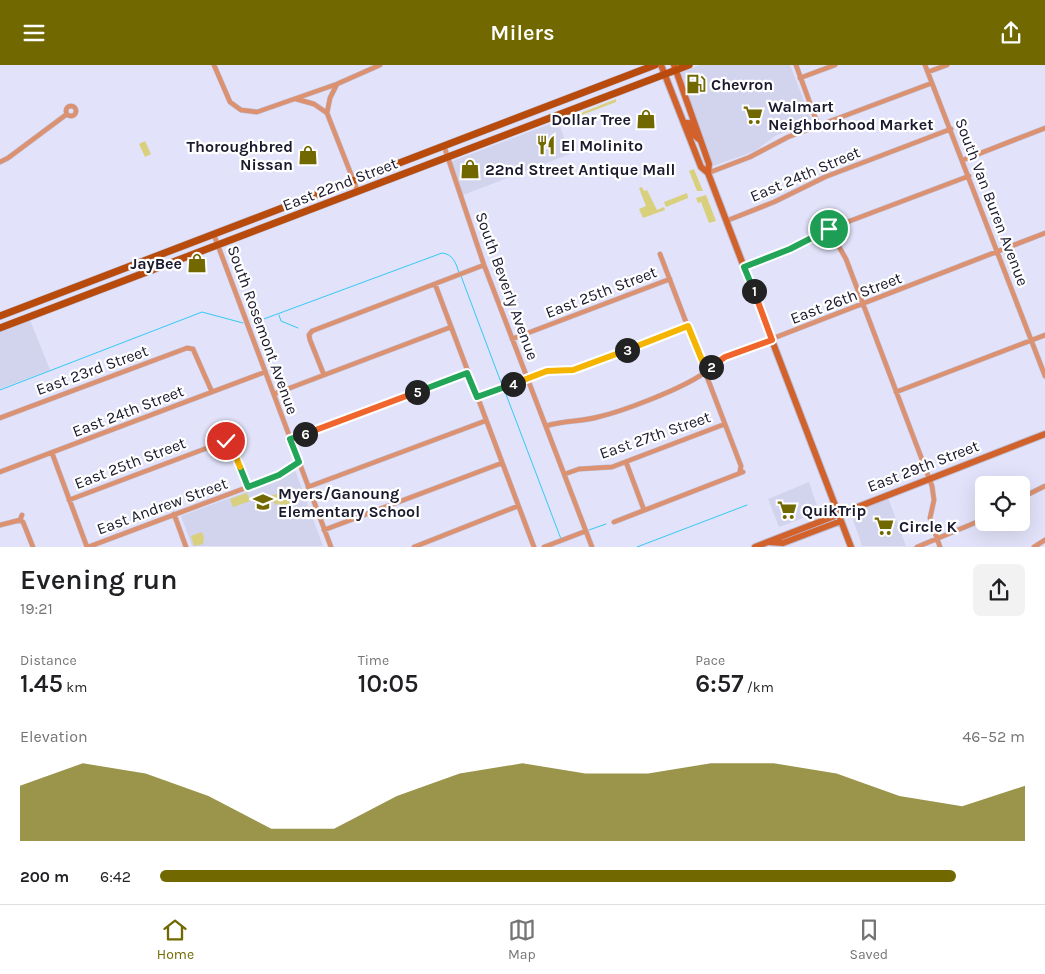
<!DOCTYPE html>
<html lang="en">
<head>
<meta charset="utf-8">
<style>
  body { margin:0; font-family:Karla,sans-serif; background:#f2f2f2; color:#202124; height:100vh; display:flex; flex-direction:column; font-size:19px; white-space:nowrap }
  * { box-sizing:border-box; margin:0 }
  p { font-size:16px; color:#757577 }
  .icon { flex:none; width:28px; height:28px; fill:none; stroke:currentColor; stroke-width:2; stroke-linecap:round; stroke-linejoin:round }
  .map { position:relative; height:482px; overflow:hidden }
  .drawer { display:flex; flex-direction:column; background:#fff; flex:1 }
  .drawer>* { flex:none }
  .buttons { position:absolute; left:975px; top:411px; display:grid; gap:10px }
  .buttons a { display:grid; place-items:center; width:55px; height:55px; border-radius:8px; background:#fff; box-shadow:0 5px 20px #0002; font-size:25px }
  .pin { position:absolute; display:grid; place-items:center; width:42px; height:42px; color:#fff; margin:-21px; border:2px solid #fff; border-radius:50%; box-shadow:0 1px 5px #0007 }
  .km { position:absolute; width:25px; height:25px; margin:-12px; border-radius:50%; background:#222; color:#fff; font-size:14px; line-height:25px; text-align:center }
  .round { display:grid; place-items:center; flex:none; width:52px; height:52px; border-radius:8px; background:#f2f2f2 }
  .headline { display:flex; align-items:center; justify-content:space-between; height:85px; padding:0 20px }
  h1 { font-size:28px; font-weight:600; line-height:38px }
  .stats { display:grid; grid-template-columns:repeat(3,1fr); gap:8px; height:85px; padding:5px 20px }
  .stats div { display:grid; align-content:center }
  .stats b { font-size:25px; font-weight:600 }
  .stats small { font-size:14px; font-weight:400 }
  .stats p { font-size:14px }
  .chart { height:140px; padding:10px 20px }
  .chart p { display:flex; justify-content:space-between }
  .chart svg { width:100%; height:90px; margin-top:5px; fill:#716800; opacity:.7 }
  ul { padding:0 20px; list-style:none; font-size:16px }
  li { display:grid; grid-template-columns:80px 60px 1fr; align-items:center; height:38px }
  li i { height:12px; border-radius:6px; background:#716800 }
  header { display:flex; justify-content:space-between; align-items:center; height:65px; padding:0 20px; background:#716800; color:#fff; font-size:22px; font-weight:600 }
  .tabs { display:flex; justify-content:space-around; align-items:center; height:70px; border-top:1px solid #e0e0e0; background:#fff; font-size:14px; color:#757577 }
  .tabs a { display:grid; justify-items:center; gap:2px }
  .tabs .active { color:#716800 }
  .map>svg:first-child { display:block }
  .built { fill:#d2d3ed }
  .green { fill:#d8d07d }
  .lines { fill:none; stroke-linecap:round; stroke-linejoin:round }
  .stream { stroke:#34c9f6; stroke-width:1 }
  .street-casing { stroke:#bebfd5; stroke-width:5.5 }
  .secondary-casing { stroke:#bebfd5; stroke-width:8 }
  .primary-casing { stroke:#bebfd5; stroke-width:8 }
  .street { stroke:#dc9170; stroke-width:4.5 }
  .secondary { stroke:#d1622c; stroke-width:6 }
  .primary { stroke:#b84b0b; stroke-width:7 }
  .split-1-casing { stroke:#fff; stroke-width:10 }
  .split-2-casing { stroke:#fff; stroke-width:10 }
  .split-3-casing { stroke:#fff; stroke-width:10 }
  .split-4-casing { stroke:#fff; stroke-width:10 }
  .split-5-casing { stroke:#fff; stroke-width:10 }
  .split-6-casing { stroke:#fff; stroke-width:10 }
  .split-7-casing { stroke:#fff; stroke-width:10 }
  .split-8-casing { stroke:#fff; stroke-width:10 }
  .split-1 { stroke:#22a559; stroke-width:6 }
  .split-2 { stroke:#f0652b; stroke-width:6 }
  .split-3 { stroke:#f5b400; stroke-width:6 }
  .split-4 { stroke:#f5b400; stroke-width:6 }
  .split-5 { stroke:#22a559; stroke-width:6 }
  .split-6 { stroke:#f0652b; stroke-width:6 }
  .split-7 { stroke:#22a559; stroke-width:6 }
  .split-8 { stroke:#f5b400; stroke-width:6 }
  .labels { text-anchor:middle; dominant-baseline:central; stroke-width:4.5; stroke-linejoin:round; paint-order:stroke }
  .poi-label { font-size:16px; font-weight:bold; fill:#1a192e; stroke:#fff; text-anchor:start }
  .street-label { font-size:16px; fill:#1a192e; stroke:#fff }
</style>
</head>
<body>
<header><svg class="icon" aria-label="menu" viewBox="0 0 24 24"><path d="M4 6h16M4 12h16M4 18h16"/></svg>Milers<svg class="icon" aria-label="share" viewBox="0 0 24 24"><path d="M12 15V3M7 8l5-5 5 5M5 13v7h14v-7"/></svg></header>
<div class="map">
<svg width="1045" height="482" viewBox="0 0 1045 482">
  <rect width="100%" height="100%" fill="#e2e3fa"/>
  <path class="built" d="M 700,0 L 790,0 L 812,56 L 775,71 L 755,86 L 713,101 L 679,8 Z
    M 558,56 L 570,89 L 463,130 L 451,98 L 453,96 Z
    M 30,255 L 50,305 L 0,324 L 0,266 Z
    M 295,405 L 323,481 L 192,481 L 181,451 L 278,415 Z
    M 809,417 L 819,447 L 779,462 L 768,434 Z
    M 888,433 L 906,481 L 862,481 L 851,449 Z"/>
  <path class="green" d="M 616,34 L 616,37 L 566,56 L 566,54 Z
    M 145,76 L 151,89 L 145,92 L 139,79 Z
    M 694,104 L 703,126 L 697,126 L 689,106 Z
    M 642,122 L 644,126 L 647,125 L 657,145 L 664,142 L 665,145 L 643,153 L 639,144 L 646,141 L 639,123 Z
    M 687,128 L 688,133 L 666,142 L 664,137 Z
    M 706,130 L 716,156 L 709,158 L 701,137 L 698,138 L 696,133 Z
    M 288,425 L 291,438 L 281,441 L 280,438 L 275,440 L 271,431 Z
    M 247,428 L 250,436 L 233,442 L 230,434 Z
    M 202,467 L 204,473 L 203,479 L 194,481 L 191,471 Z"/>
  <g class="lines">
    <path class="stream" d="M 461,211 L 502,320
      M 279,250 L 281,256 L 298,263
      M 253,258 L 442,188 C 453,189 456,198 459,208
      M 504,324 L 561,474
      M 0,325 L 202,247 L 243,258
      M 589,465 L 606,459
      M 637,482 L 747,440"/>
    <defs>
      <path id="street" d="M 214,0 L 230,37 L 241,45 L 257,47 L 337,19 L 380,0
        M 796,0 L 818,60
        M 925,0 L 1045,311
        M 928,7 L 947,0
        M 800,13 L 835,0
        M 337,19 L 330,33 L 327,48 L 358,127
        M 296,34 L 314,39 L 327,48
        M66 46a5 5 0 1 1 10 0a5 5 0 1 1-10 0Z
        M 444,81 L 484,200 L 592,482
        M 963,95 L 1045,63
        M 0,97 L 8,93 L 67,49
        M 708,108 L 750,92 L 788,72 L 932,18
        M 726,156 L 774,137 L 825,112 L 951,64
        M 829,164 L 846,194 L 932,421 L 934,435 L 930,453 L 940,482
        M 214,170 L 331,482
        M 660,189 L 741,401 L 740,406
        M 744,202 L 790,184 L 834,162 L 969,111
        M 435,219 L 534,482
        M 512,274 L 670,214
        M 193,284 L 212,327
        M 324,310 L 310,275 L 309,270 L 312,266 L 484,200
        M 896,327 L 1045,270
        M 274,329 L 451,262
        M 477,332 L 547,306 L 573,305 L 688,261
        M 0,353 L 187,283 L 193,284
        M 546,361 C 564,355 580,357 598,352 C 624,346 675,326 698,312 C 707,307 716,298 725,292 L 1045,168
        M 290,374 L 467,307
        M 228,377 L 248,422
        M 52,388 L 87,482
        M 626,397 L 644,445
        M 0,407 L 265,307
        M 565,409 L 579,404 L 612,402 L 725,359
        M 308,422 L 485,356
        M 1021,433 L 1045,421
        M 69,435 L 223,377 L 228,377
        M 174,449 L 186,482
        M 22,450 L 20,455 L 23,457 L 33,482
        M 614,457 L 743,407
        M 0,460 L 20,455
        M 324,465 L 502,398
        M 88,482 L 248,422 L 279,410 L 299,397
        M 414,482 L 518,441
        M 544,482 L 586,466
        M 917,482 L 984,454
        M 1034,482 L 1045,475"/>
      <path id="secondary" d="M 661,0 L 701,102 L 708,108 L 851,482
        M 674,0 L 709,99 L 708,108
        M 684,58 L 689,58 L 694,70 L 700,75
        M 769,477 L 783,478 L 841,456
        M 755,482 L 1045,369"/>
      <path id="primary" d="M 0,251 L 655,0
        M 0,263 L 689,0"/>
    </defs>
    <use href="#street" class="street-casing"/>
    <use href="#secondary" class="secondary-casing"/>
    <use href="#primary" class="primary-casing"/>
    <use href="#street" class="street"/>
    <use href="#secondary" class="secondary"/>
    <use href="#primary" class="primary"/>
  </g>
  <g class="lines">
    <defs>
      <path id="split-1" d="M 754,226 L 744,202 L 790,184 L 829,164"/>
      <path id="split-2" d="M 711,302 L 725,292 L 772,275 L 754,226"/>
      <path id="split-3" d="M 627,285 L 688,261 L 706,305 L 711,302"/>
      <path id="split-4" d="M 513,319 L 547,306 L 573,305 L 627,285"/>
      <path id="split-5" d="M 417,327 L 467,308 L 477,332 L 513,319"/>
      <path id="split-6" d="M 305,369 L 417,327"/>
      <path id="split-7" d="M 240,402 L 248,422 L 279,410 L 299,397 L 290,374 L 305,369"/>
      <path id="split-8" d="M 226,376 L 232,382 L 240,402"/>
    </defs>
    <use href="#split-1" class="split-1-casing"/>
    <use href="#split-2" class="split-2-casing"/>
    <use href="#split-3" class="split-3-casing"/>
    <use href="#split-4" class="split-4-casing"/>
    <use href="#split-5" class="split-5-casing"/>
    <use href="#split-6" class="split-6-casing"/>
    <use href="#split-7" class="split-7-casing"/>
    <use href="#split-8" class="split-8-casing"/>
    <use href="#split-1" class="split-1"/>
    <use href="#split-2" class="split-2"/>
    <use href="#split-3" class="split-3"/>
    <use href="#split-4" class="split-4"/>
    <use href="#split-5" class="split-5"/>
    <use href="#split-6" class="split-6"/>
    <use href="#split-7" class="split-7"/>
    <use href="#split-8" class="split-8"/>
  </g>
  <defs>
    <symbol id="fuel-bare" viewBox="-9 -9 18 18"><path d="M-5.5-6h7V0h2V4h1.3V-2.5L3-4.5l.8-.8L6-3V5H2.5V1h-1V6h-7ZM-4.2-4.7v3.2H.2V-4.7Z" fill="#716800" stroke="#fff" stroke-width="2.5" paint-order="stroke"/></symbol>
    <symbol id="supermarket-bare" viewBox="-9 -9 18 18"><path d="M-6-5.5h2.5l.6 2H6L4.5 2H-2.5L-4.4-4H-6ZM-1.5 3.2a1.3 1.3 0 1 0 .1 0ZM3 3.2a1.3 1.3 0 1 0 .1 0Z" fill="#716800" stroke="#fff" stroke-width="2.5" paint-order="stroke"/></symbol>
    <symbol id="shop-bare" viewBox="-9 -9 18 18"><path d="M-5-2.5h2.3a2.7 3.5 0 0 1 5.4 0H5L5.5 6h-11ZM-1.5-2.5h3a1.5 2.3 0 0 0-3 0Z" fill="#716800" stroke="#fff" stroke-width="2.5" paint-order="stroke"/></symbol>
    <symbol id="restaurant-bare" viewBox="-9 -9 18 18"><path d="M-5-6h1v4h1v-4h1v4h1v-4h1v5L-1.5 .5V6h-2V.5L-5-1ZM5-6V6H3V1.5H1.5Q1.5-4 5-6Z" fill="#716800" stroke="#fff" stroke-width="2.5" paint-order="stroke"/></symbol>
    <symbol id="school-bare" viewBox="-9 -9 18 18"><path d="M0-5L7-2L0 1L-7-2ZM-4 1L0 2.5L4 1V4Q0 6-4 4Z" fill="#716800" stroke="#fff" stroke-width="2.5" paint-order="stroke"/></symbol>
  </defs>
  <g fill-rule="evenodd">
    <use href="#fuel-bare" x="682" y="5" width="28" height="28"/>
    <use href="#supermarket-bare" x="739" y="36" width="28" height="28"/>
    <use href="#shop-bare" x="632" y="40" width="28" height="28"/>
    <use href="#restaurant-bare" x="532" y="66" width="28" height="28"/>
    <use href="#shop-bare" x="294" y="76" width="28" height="28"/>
    <use href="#shop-bare" x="456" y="90" width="28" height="28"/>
    <use href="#shop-bare" x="183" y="184" width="28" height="28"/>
    <use href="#school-bare" x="249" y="423" width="28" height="28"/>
    <use href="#supermarket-bare" x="773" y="431" width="28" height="28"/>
    <use href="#supermarket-bare" x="870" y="447" width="28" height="28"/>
  </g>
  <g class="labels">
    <g class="poi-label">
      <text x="711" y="19">Chevron</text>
      <text x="768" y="41">Walmart<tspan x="768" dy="18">Neighborhood Market</tspan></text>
      <text x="631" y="54" text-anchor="end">Dollar Tree</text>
      <text x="561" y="80">El Molinito</text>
      <text x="293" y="81" text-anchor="end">Thoroughbred<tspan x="293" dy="18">Nissan</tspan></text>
      <text x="485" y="104">22nd Street Antique Mall</text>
      <text x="182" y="198" text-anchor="end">JayBee</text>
      <text x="278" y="428">Myers/Ganoung<tspan x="278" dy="18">Elementary School</tspan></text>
      <text x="802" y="445">QuikTrip</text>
      <text x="899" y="461">Circle K</text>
    </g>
    <g class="street-label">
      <text transform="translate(805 109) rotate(-23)">East 24th Street</text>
      <text transform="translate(340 119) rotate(-21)">East 22nd Street</text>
      <text transform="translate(992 137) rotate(69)">South Van Buren Avenue</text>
      <text transform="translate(507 221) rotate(70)">South Beverly Avenue</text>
      <text transform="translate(601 227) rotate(-21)">East 25th Street</text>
      <text transform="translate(846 233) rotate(-21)">East 26th Street</text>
      <text transform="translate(263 265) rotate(70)">South Rosemont Avenue</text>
      <text transform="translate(92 305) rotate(-20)">East 23rd Street</text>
      <text transform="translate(128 346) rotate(-21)">East 24th Street</text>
      <text transform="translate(655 370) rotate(-19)">East 27th Street</text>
      <text transform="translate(130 398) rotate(-21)">East 25th Street</text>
      <text transform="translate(923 401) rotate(-21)">East 29th Street</text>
      <text transform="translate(162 441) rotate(-20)">East Andrew Street</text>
    </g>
  </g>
</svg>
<div class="buttons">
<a><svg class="icon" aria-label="locate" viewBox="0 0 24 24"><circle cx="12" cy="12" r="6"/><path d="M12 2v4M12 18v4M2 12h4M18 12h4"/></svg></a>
</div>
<div class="pin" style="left:829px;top:164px;background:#1e9e55"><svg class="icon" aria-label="arrive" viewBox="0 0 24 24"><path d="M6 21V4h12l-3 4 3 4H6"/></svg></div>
<div class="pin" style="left:226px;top:376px;background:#d93025"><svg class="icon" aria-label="check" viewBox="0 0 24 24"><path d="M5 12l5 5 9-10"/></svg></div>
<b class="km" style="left:754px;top:226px">1</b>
<b class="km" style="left:711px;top:302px">2</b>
<b class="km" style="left:627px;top:285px">3</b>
<b class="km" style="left:513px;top:319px">4</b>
<b class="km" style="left:417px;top:327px">5</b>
<b class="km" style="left:305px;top:369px">6</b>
</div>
<section class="drawer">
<div class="headline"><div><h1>Evening run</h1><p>19:21</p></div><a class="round"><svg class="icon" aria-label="share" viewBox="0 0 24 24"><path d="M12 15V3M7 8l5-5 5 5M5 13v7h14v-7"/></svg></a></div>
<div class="stats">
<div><p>Distance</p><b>1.45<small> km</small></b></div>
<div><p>Time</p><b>10:05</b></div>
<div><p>Pace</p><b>6:57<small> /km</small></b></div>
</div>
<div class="chart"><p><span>Elevation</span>46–52 m</p>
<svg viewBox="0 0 160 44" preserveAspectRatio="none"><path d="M0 44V17L10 6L20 11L30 22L40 38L50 38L60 22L70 11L80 6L90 11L100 11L110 6L120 6L130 11L140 22L150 27L160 17V44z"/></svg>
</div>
<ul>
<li><b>200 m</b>6:42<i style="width:92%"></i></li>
</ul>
</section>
<nav class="tabs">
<a class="active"><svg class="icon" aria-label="home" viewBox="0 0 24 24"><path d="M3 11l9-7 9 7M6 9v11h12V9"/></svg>Home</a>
<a><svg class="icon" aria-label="map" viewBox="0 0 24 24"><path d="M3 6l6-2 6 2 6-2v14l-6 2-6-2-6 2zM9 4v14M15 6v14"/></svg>Map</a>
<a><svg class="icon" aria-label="saved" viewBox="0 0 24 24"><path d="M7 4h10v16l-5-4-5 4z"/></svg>Saved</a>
</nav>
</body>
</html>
